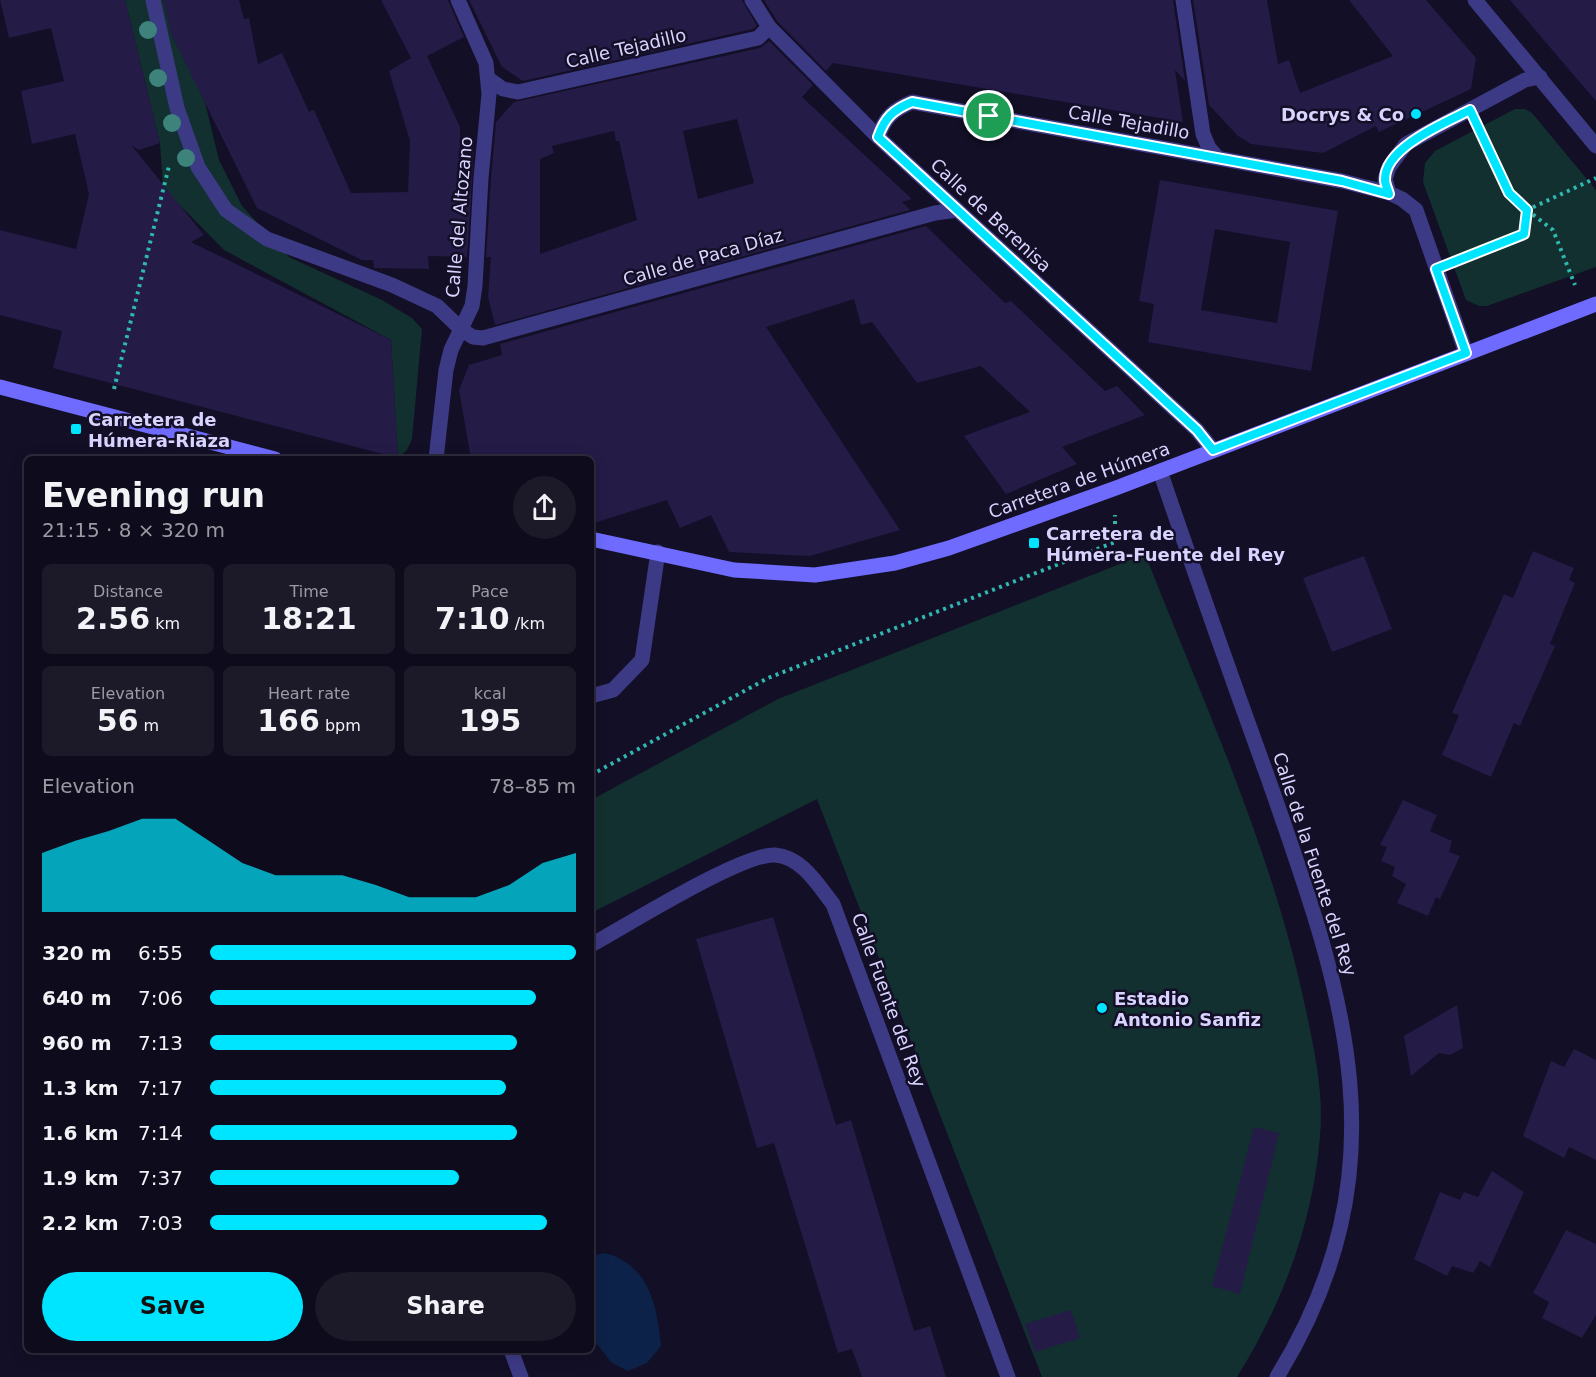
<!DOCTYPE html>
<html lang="en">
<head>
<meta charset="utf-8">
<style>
  body { margin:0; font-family:"DejaVu Sans",sans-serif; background:#1c1929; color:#f1f3f6; height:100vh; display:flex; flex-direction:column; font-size:22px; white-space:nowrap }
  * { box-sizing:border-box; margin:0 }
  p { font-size:20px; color:#9b9ba3 }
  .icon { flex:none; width:33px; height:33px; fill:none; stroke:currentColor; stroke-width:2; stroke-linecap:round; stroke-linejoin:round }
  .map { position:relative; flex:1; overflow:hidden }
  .sheet { position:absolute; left:24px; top:456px; width:570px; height:897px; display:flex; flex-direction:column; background:#0e0b1c; border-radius:9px; box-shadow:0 3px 15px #0003,0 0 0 2px #2e2b3b }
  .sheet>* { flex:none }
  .pin { position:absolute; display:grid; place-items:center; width:51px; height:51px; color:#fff; margin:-26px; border:3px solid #fff; border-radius:50%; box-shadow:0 2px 6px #0007 }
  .round { display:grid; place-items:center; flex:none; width:63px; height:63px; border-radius:32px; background:#1c1929 }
  .summary { display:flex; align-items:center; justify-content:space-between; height:102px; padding:0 18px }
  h1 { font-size:33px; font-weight:800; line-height:45px }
  .stats { display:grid; grid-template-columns:repeat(3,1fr); gap:9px; height:102px; padding:6px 18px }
  .stats div { display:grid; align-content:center; border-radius:9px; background:#1c1929; text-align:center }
  .stats b { font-size:30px; font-weight:800 }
  .stats small { font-size:16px; font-weight:400 }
  .stats p { font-size:16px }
  .chart { height:168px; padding:12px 18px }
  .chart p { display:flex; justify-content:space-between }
  .chart svg { width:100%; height:108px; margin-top:6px; fill:#00e5ff; opacity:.7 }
  .cta { display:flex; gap:12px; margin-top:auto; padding:12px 18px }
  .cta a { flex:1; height:69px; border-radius:36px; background:#00e5ff; color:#111; font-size:24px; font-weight:800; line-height:69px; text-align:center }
  .cta a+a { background:#1c1929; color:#f1f3f6 }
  ul { padding:0 18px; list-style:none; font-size:20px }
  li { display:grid; grid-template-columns:96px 72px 1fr; align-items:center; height:45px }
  li i { height:15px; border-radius:8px; background:#00e5ff }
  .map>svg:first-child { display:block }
  .green { fill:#12302f }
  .water { fill:#0c2248 }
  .building { fill:#241b47; fill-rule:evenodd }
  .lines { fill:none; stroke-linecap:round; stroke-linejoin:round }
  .path { stroke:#2fb8b0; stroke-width:4; stroke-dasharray:3 4.5; stroke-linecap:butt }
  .service { stroke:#3d3a85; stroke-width:15 }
  .minor { stroke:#3d3a85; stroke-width:15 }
  .tertiary { stroke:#3d3a85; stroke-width:15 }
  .secondary { stroke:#6f6bff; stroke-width:15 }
  .tree { fill:#3d827b }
  .route-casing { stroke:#fff; stroke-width:12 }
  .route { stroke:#00e5ff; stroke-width:8 }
  .poi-dot { fill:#00e5ff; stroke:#130f26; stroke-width:2 }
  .labels { text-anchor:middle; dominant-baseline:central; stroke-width:5; stroke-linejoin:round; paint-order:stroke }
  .street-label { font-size:18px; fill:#d9d4ff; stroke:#130f26 }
  .poi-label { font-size:18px; font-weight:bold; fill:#d9d4ff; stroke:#130f26; text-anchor:start }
</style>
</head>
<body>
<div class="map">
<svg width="1596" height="1377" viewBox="0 0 1596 1377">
  <rect width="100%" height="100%" fill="#130f26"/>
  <path class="green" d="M 125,0 L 180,0 L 219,160 L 242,206 L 289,257 L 382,300 L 412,318 L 422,329 L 412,439 L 407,450 L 398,458 L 391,340 L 224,250 L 163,188 L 160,143 Z
    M 1515,109 L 1525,109 L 1532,113 L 1596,190 L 1596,267 L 1487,306 L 1479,306 L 1466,300 L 1423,182 L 1425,163 L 1435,151 Z
    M 1145,554 C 1203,702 1272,849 1305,1006 C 1314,1048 1324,1092 1320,1136 C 1313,1223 1283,1303 1237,1377 L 1042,1377 L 817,799 L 591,913 L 591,800 L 778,699 Z"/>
  <path class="water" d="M 605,1253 C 649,1265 657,1305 661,1346 L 647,1363 L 628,1371 L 612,1363 L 591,1337 L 591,1256 Z"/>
  <path class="building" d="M 0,0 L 125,0 L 160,143 L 139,150 L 132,146 L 204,235 L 191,242 L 391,340 L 398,458 L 53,368 L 62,331 L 0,315 L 0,230 L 76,249 L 89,194 L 75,134 L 32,144 L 21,91 L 64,81 L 51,28 L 9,38 Z
    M 163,0 L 239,0 L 244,19 L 249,18 L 258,64 L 282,53 L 309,112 L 314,110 L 351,193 L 408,192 L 410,141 L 389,71 L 411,58 L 381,0 L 448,0 L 464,37 L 427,56 L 460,127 L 460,163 L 474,147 L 467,257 L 428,256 L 429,269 L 374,268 L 373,260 L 362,260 L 257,208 L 171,34 Z
    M 469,0 L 742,0 L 757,26 L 753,29 L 523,81 L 502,67 Z
    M 764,0 L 1173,0 L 1185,81 L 1175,70 L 1183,122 L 833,63 L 826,71 L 777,21 Z
    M 1193,0 L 1267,0 L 1278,64 L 1289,60 L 1300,93 L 1393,56 L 1349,0 L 1426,0 L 1476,58 L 1471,89 L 1379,132 L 1376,126 L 1323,153 L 1251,144 L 1238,136 L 1209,105 Z
    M 1510,0 L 1596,0 L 1596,101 L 1559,58 Z
    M 769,41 L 813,85 L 802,97 L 912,199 L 902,202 L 910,210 L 495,325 L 488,297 L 491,257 L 486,257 L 491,179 L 496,122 L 514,102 L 760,48 ZM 737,119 L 754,183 L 698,199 L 683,131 ZM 614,131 L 616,141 L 619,141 L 637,220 L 540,254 L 540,159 L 554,153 L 552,146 Z
    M 1160,180 L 1338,211 L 1311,371 L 1148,342 L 1154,304 L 1139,301 ZM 1215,229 L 1290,242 L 1277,323 L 1201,310 Z
    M 926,226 L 1005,303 L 1011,301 L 1105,391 L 1117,386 L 1145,415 L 1062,447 L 1077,464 L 1006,494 L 964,436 L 1030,412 L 981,366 L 917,383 L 872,322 L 861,325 L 854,299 L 766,327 L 900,530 L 810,556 L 729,552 L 711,515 L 680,528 L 667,500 L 591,524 L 591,459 L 471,459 L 459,390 L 469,365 L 502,355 L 500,344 Z
    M 1533,551 L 1574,568 L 1569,580 L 1575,583 L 1550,644 L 1555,646 L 1520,726 L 1514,723 L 1491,777 L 1442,755 L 1459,715 L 1452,713 L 1504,594 L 1513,598 Z
    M 1364,556 L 1392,629 L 1332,652 L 1303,578 Z
    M 1403,800 L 1437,815 L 1430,831 L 1452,841 L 1449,852 L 1460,856 L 1440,899 L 1436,897 L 1428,916 L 1397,903 L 1406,884 L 1392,876 L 1395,867 L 1381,861 L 1387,847 L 1380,845 Z
    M 773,917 L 836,1125 L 851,1120 L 914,1331 L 930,1326 L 946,1377 L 862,1377 L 852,1349 L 838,1353 L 774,1143 L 757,1148 L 696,939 Z
    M 1457,1005 L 1463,1048 L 1450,1055 L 1439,1053 L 1411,1076 L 1404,1036 Z
    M 1574,1049 L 1596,1060 L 1596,1160 L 1569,1147 L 1564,1158 L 1523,1136 L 1551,1061 L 1564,1067 Z
    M 1254,1127 L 1279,1133 L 1240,1294 L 1212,1286 Z
    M 1492,1171 L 1524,1192 L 1490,1267 L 1480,1261 L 1473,1273 L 1452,1266 L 1447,1276 L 1414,1259 L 1440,1192 L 1460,1200 L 1464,1192 L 1478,1197 Z
    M 1566,1230 L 1596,1244 L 1596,1315 L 1582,1338 L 1542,1318 L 1549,1302 L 1533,1293 Z
    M 1071,1310 L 1080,1338 L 1035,1352 L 1025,1324 Z"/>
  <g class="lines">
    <path class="path" d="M 1481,133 L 1509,193 L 1527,210 L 1596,178
      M 1527,210 L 1553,230 L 1575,285
      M 1461,259 L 1524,234 L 1527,210
      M 114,389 L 169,166
      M 591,775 L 768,678 L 1115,542 L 1115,515"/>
    <path class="service" d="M 591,696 L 613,690 L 642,660 L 658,552"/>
    <path class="minor" d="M 153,0 L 177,108 L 198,167 L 226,210 L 267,239 L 392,285 L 437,306 L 462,330 L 473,337 L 483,338 L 935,213 L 957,210
      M 752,0 L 769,27 L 878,137 L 1197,430 L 1213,450
      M 1183,0 L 1203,134 L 1209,148 L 1218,158
      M 1475,0 L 1596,146
      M 489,79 L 503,89 L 518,92 L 758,38 L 769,27
      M 878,137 C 885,117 893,110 912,102 L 1342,181 L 1389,193
      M 1466,353 L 1416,210 L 1402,199 L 1389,193 L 1385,179 L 1389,167 L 1406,144 L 1525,80 L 1540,77
      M 436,459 L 446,370 L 451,350 L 472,306 L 475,286 L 481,178 L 489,94 L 486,63 L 458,0
      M 591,945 C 626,926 742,853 775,855 C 802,857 818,885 833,904 L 1008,1377
      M 511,1350 L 521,1377"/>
    <path class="tertiary" d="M 1160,471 C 1195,574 1231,676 1268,778 C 1343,992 1407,1165 1277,1377"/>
    <path class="secondary" d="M 0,387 L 275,459
      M 591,539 L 734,570 L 815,575 L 895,563 L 949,548 L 1116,488 L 1596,304"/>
  </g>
  <g class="tree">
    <circle cx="148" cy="30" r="9"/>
    <circle cx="158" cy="78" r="9"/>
    <circle cx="172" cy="123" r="9"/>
    <circle cx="186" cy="158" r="9"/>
  </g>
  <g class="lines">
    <defs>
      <path id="route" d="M 912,102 L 1342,181 L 1389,194 C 1388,190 1385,184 1385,180 C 1384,147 1447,122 1470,110 L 1509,193 L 1527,210 L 1524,234 L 1436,269 L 1466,353 L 1213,450 L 1197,430 L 878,137 C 885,117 893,110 912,102 Z"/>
    </defs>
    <use href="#route" class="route-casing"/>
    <use href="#route" class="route"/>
  </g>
  <g class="poi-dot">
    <circle cx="1416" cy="114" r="6"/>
    <rect x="70" y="423" width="12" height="12" rx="3"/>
    <rect x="1028" y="537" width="12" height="12" rx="3"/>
    <circle cx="1102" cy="1008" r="6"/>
  </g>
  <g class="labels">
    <g class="street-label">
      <text transform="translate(626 48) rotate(-13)">Calle Tejadillo</text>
      <text transform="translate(1129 122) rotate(10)">Calle Tejadillo</text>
      <text transform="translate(991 215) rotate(43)">Calle de Berenisa</text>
      <text transform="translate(459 217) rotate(-85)">Calle del Altozano</text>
      <text transform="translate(703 257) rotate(-16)">Calle de Paca Díaz</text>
      <text transform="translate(1079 480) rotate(-20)">Carretera de Húmera</text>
      <text transform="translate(1315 864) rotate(72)">Calle de la Fuente del Rey</text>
      <text transform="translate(889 1000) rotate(70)">Calle Fuente del Rey</text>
    </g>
    <g class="poi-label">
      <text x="1404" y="114" text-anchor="end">Docrys &amp; Co</text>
      <text x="88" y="419">Carretera de<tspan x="88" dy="21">Húmera-Riaza</tspan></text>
      <text x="1046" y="533">Carretera de<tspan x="1046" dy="21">Húmera-Fuente del Rey</tspan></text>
      <text x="1114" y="998">Estadio<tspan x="1114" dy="21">Antonio Sanfiz</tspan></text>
    </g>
  </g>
</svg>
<div class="pin" style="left:989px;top:116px;background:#1e9e55"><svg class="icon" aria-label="arrive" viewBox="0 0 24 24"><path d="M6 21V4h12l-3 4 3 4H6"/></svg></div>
<section class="sheet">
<div class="summary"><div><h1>Evening run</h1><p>21:15 · 8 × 320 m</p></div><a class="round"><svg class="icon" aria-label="share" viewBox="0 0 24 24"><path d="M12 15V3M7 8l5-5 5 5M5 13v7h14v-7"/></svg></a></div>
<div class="stats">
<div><p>Distance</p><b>2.56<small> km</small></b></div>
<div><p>Time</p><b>18:21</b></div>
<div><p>Pace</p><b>7:10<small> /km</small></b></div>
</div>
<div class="stats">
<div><p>Elevation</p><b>56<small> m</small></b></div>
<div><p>Heart rate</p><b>166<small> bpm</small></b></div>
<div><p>kcal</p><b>195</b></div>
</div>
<div class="chart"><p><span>Elevation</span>78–85 m</p>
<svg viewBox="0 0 160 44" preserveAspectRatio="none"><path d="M0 44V20L10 15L20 11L30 6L40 6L50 15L60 24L70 29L80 29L90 29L100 33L110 38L120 38L130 38L140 33L150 24L160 20V44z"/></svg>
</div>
<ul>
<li><b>320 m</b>6:55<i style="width:100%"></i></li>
<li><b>640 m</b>7:06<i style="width:89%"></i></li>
<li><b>960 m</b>7:13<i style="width:84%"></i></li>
<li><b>1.3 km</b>7:17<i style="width:81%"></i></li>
<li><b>1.6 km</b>7:14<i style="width:84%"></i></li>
<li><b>1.9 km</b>7:37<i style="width:68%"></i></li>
<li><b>2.2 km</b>7:03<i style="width:92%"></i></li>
</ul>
<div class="cta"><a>Save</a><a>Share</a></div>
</section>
</div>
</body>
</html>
